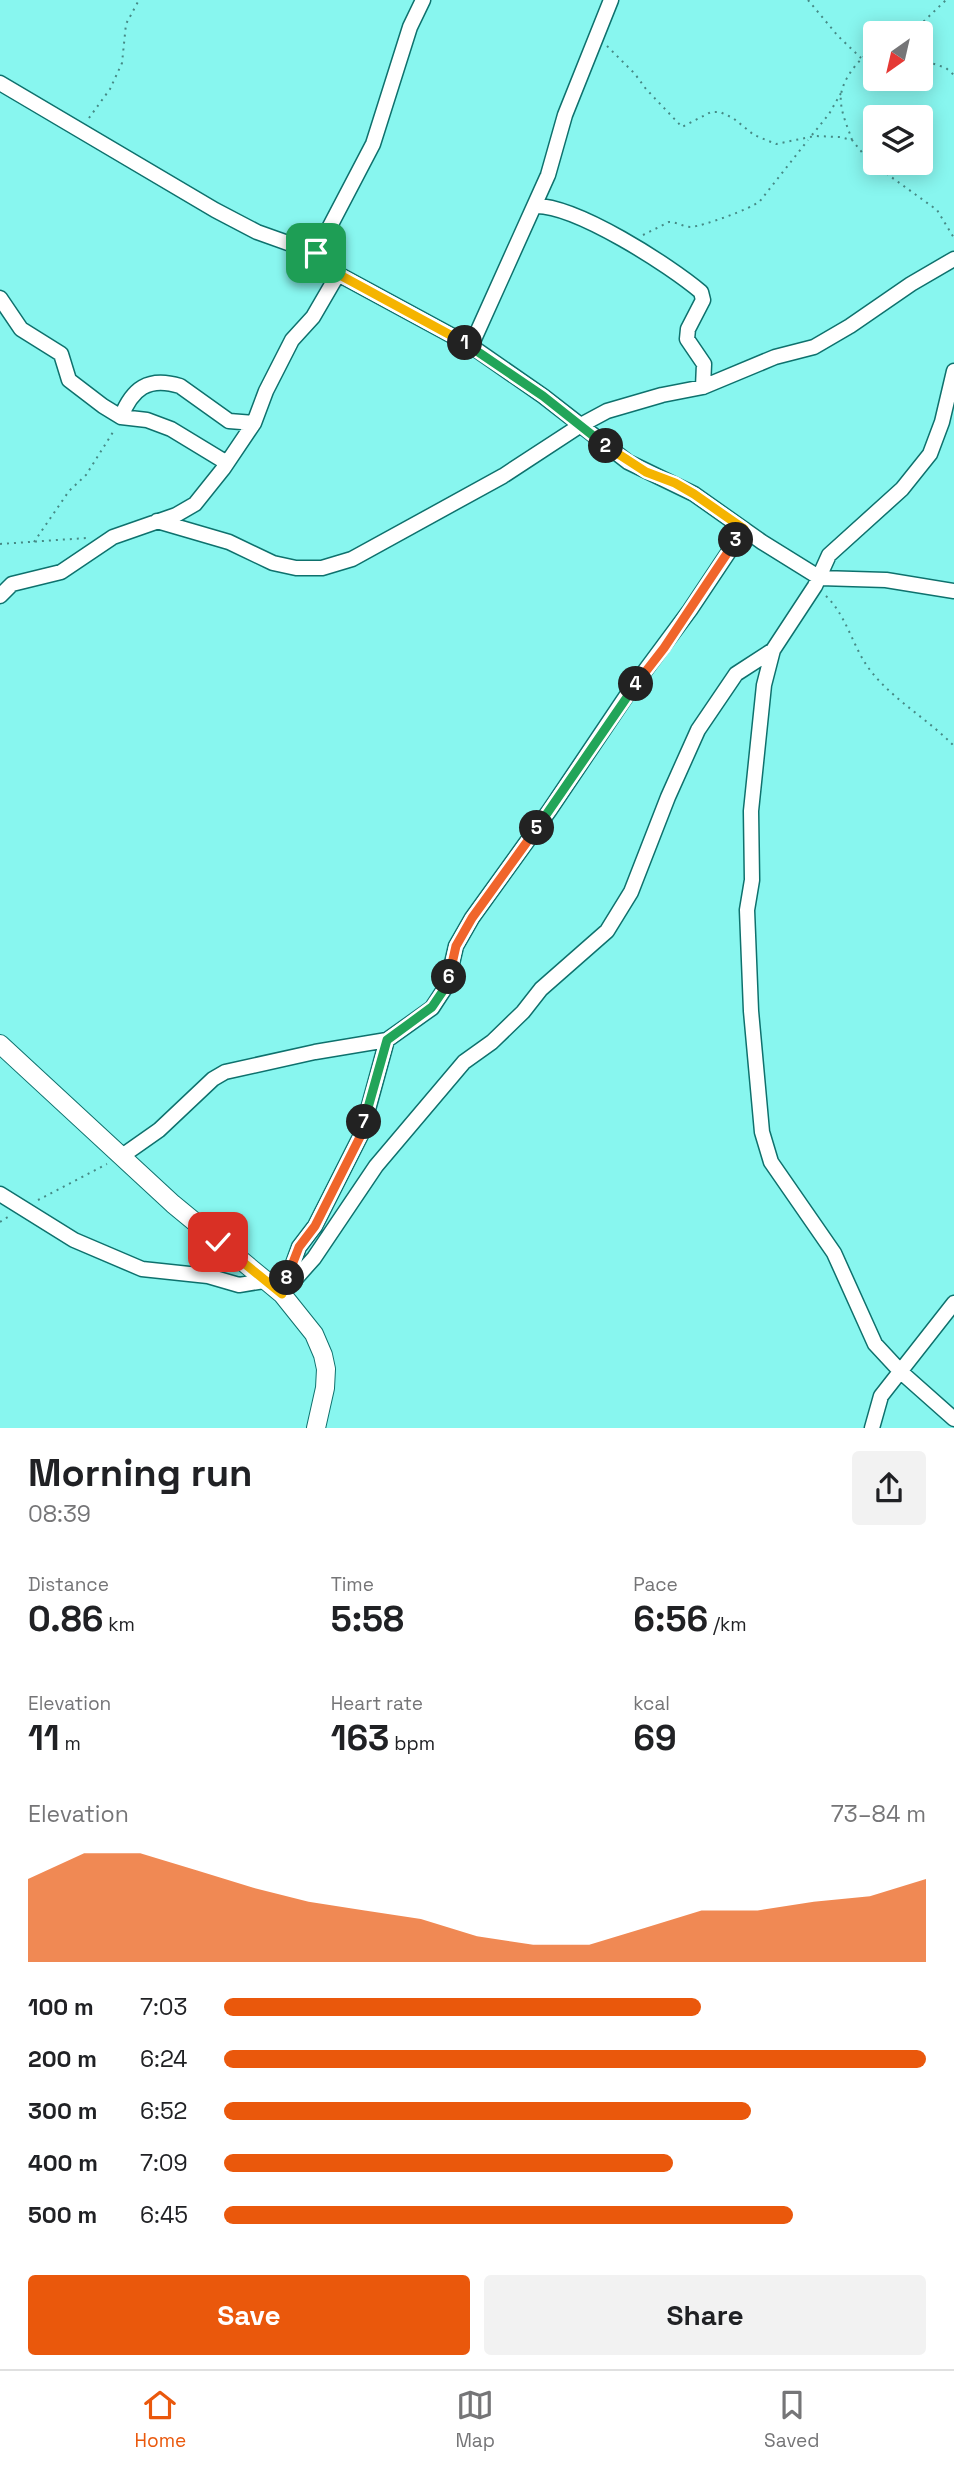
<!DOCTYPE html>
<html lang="en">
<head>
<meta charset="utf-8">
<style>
  body { margin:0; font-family:"Space Grotesk",sans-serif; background:#f2f2f2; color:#202124; height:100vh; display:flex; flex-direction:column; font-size:26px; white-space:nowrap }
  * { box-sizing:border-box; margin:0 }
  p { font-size:23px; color:#757577 }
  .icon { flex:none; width:38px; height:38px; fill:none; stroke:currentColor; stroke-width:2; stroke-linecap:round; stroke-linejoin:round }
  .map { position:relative; height:1428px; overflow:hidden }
  .panel { display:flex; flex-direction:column; background:#fff; flex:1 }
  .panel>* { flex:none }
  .needle { width:46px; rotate:214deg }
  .tools { position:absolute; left:863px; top:21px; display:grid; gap:14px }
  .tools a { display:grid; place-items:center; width:70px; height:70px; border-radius:7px; background:#fff; box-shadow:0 4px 18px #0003; font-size:35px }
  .pin { position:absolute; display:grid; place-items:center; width:60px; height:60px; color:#fff; margin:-30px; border-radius:14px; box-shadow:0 4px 10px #0006 }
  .km { position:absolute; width:35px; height:35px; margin:-18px; border-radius:50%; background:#222; color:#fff; font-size:19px; line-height:35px; text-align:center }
  .round { display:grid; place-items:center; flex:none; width:74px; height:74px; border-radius:7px; background:#f2f2f2 }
  .overview { display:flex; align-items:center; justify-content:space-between; height:119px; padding:0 28px }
  h1 { font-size:38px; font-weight:800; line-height:52px }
  .stats { display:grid; grid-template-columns:repeat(3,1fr); gap:10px; height:119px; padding:7px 28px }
  .stats div { display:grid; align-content:center }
  .stats b { font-size:35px; font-weight:800 }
  .stats small { font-size:19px; font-weight:400 }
  .stats p { font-size:19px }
  .chart { height:196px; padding:14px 28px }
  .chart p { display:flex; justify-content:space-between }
  .chart svg { width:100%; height:126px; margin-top:7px; fill:#ea580c; opacity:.7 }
  .action { display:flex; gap:14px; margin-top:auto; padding:14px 28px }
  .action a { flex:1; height:80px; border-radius:7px; background:#ea580c; color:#fff; font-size:28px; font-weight:800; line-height:80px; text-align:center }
  .action a+a { background:#f2f2f2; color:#202124 }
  ul { padding:0 28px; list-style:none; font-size:23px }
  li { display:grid; grid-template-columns:112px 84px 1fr; align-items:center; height:52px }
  li i { height:18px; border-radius:9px; background:#ea580c }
  .dock { display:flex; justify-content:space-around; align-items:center; height:98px; border-top:2px solid #e0e0e0; background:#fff; font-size:19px; color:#757577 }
  .dock a { display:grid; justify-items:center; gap:4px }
  .dock .on { color:#ea580c }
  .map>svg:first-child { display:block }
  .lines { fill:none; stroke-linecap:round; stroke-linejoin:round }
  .minor-casing { stroke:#0e716d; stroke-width:17 }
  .tertiary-casing { stroke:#0e716d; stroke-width:20 }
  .path { stroke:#468985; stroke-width:2; stroke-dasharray:2 5; stroke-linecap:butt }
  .minor { stroke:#fff; stroke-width:14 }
  .tertiary { stroke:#fff; stroke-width:18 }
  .split-1-casing { stroke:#fff; stroke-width:14 }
  .split-2-casing { stroke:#fff; stroke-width:14 }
  .split-3-casing { stroke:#fff; stroke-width:14 }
  .split-4-casing { stroke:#fff; stroke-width:14 }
  .split-5-casing { stroke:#fff; stroke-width:14 }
  .split-6-casing { stroke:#fff; stroke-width:14 }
  .split-7-casing { stroke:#fff; stroke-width:14 }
  .split-8-casing { stroke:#fff; stroke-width:14 }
  .split-9-casing { stroke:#fff; stroke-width:14 }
  .split-1 { stroke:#f5b400; stroke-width:9 }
  .split-2 { stroke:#22a559; stroke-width:9 }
  .split-3 { stroke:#f5b400; stroke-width:9 }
  .split-4 { stroke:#f0652b; stroke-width:9 }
  .split-5 { stroke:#22a559; stroke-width:9 }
  .split-6 { stroke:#f0652b; stroke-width:9 }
  .split-7 { stroke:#22a559; stroke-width:9 }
  .split-8 { stroke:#f0652b; stroke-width:9 }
  .split-9 { stroke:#f5b400; stroke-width:9 }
</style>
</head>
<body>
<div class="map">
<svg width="954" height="1428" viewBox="0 0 954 1428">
  <rect width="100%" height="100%" fill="#88f6ef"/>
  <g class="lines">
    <defs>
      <path id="minor" d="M 423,0 L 410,27 L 373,144 L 316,253 L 338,274 L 471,346 L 543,396 L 628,462 L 694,494 L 762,542 L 820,578 L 886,580 L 954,591
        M 0,83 L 215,210 L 257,232 L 316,253
        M 535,206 C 576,205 669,265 701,292 L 703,300 L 688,329 L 687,339 L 704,364 L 703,387
        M 0,298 L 21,329 L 61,354 L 69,380 L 103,406 L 121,417 L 147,420 L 171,429 L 227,463
        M 471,346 L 548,175 L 565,115 L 611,0
        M 954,371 L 942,422 L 930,454 L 902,489 L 829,555 L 815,586 L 773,650 L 764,685 L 751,811 L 752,880 L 747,910 L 751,1011 L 762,1132 L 771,1162 L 834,1253 L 875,1344 L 901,1372 L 954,1419
        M 121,417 C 132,389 148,376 180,386 L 229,421 L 254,423
        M 157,521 L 229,542 L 273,563 L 296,568 L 322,568 L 352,559 L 503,476 L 581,425 L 607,411 L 662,395 L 703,387 L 775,357 L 814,347 L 850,326 L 911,284 L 954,259
        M 0,596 L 12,584 L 61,572 L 113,537 L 176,515 L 195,504 L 223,469 L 254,423 L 266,391 L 292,340 L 313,317 L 338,274
        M 122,1156 L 159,1130 L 213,1079 L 225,1072 L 315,1052 L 387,1040 L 432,1008 L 447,985 L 456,946 L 472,918 L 549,811 L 627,695 L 690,610 L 744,529
        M 0,1194 L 74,1240 L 142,1269 L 208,1276 L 239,1285 L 264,1281
        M 285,1286 L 299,1247 L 315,1226 L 361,1135 L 387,1040
        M 282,1294 L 314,1258 L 376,1166 L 464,1062 L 492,1042 L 523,1012 L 541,989 L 607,931 L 631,892 L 668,797 L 698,730 L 736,674 L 773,650
        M 872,1428 L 881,1396 L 954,1303"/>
      <path id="tertiary" d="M 0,1044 L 173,1204 L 282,1294 L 314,1334 L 323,1355 L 326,1369 L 325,1388 L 316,1428"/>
    </defs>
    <use href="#minor" class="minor-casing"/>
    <use href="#tertiary" class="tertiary-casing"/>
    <path class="path" d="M 808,0 L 838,36 L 861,58
      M 906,33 L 921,24 L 946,0
      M 607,46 L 635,74 L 646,89 L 682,127 L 711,112 L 720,112 L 733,118 L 754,135 L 776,144 L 815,136 L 840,137 L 852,140 L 869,161 L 937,210 L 954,238
      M 920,59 L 946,68 L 954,75
      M 89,118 L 110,89 L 122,63 L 126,24 L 139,0
      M 812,135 L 829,114 L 841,93
      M 852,140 C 848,128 842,115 841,103 C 838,82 860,58 875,47
      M 643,235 L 669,222 C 677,222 683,227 691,227 C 703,226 751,209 760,201 L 808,140
      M 34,542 L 69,491 L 86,475 L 115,429
      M 0,544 L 86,538
      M 826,596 C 847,616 853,648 870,670 C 893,700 928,719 954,746
      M 38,1200 L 107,1164
      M 0,1222 L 11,1215"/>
    <use href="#minor" class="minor"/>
    <use href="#tertiary" class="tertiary"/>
  </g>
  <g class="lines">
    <defs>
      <path id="split-1" d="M 316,253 L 338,274 L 465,343"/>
      <path id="split-2" d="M 465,343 L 543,396 L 606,446"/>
      <path id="split-3" d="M 606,446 L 646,472 L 675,483 L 694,494 L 744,529 L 736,540"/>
      <path id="split-4" d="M 636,684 L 664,648 L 736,540"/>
      <path id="split-5" d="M 537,828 L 636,684"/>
      <path id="split-6" d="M 449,977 L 456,946 L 472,918 L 537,828"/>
      <path id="split-7" d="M 364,1122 L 387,1040 L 432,1007 L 447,985 L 449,977"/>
      <path id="split-8" d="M 287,1278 L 299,1247 L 315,1226 L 361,1135 L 364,1122"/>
      <path id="split-9" d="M 218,1242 L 282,1294 L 287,1278"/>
    </defs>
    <use href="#split-1" class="split-1-casing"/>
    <use href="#split-2" class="split-2-casing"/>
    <use href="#split-3" class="split-3-casing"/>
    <use href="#split-4" class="split-4-casing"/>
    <use href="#split-5" class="split-5-casing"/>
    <use href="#split-6" class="split-6-casing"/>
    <use href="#split-7" class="split-7-casing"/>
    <use href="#split-8" class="split-8-casing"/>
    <use href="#split-9" class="split-9-casing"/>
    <use href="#split-1" class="split-1"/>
    <use href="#split-2" class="split-2"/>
    <use href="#split-3" class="split-3"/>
    <use href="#split-4" class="split-4"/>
    <use href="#split-5" class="split-5"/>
    <use href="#split-6" class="split-6"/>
    <use href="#split-7" class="split-7"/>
    <use href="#split-8" class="split-8"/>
    <use href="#split-9" class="split-9"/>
  </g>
</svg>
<div class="tools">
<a><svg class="needle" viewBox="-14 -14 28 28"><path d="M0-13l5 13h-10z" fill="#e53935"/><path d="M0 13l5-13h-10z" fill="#757577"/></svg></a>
<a><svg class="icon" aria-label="layers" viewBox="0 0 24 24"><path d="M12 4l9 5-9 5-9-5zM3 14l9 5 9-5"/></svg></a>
</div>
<div class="pin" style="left:316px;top:253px;background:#1e9e55"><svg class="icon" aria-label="arrive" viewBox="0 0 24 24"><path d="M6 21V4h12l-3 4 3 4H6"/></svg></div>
<div class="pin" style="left:218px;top:1242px;background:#d93025"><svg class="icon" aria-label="check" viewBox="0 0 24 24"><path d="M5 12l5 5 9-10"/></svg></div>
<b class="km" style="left:465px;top:343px">1</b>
<b class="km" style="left:606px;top:446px">2</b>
<b class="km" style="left:736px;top:540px">3</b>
<b class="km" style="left:636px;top:684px">4</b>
<b class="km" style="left:537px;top:828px">5</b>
<b class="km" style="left:449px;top:977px">6</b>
<b class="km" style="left:364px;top:1122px">7</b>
<b class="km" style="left:287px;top:1278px">8</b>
</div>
<section class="panel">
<div class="overview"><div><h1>Morning run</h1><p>08:39</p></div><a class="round"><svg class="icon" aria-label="share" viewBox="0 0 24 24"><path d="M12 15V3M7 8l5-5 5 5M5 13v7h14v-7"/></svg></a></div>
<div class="stats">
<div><p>Distance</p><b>0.86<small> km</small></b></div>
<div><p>Time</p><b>5:58</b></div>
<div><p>Pace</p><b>6:56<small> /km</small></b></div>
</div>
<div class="stats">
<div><p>Elevation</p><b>11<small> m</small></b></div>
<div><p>Heart rate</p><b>163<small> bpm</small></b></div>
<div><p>kcal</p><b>69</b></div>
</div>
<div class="chart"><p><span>Elevation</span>73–84 m</p>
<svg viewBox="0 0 160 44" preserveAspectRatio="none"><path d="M0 44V15L10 6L20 6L30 12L40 18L50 23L60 26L70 29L80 35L90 38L100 38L110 32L120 26L130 26L140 23L150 21L160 15V44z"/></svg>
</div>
<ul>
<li><b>100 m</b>7:03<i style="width:68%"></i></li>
<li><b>200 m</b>6:24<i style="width:100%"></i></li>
<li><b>300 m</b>6:52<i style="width:75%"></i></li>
<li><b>400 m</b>7:09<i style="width:64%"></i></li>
<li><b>500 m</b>6:45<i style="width:81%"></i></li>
</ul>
<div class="action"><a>Save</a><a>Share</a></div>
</section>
<nav class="dock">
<a class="on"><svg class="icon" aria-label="home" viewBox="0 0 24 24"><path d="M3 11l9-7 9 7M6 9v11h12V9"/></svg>Home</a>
<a><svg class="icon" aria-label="map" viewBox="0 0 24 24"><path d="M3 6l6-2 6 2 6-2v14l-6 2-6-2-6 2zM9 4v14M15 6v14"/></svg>Map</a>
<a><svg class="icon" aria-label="saved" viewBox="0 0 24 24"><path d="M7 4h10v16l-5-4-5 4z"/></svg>Saved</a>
</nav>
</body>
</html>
